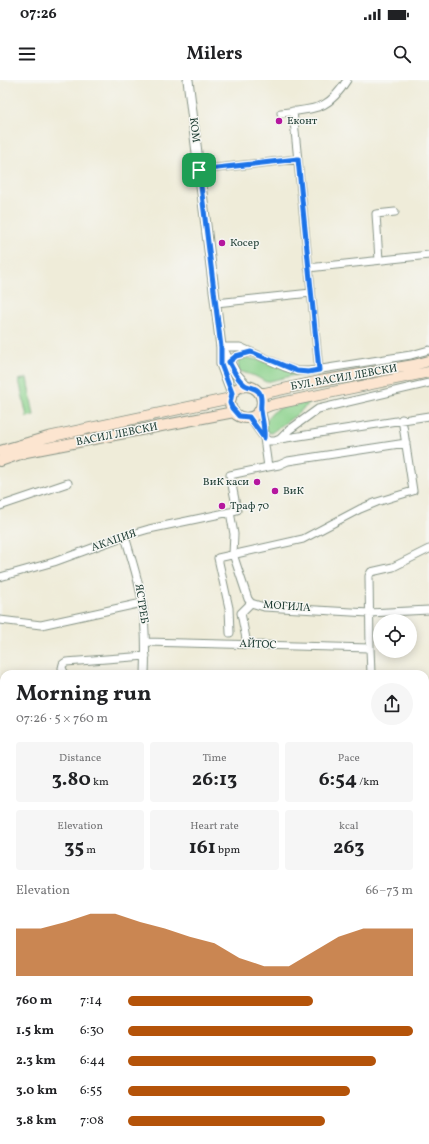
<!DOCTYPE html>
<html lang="en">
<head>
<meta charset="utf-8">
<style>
  body { margin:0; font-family:Vollkorn,serif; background:#f6f6f6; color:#202124; height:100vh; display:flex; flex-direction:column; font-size:15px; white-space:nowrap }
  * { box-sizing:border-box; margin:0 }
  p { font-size:13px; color:#757577 }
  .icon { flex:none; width:22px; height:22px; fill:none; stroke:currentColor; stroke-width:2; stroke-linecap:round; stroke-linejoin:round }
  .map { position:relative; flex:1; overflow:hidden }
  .panel { position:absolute; left:0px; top:590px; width:429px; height:474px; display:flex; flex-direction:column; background:#fff; border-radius:12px 12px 0 0; box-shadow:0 2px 10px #0003 }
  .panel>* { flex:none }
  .buttons { position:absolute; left:373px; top:534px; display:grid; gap:8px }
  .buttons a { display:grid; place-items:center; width:44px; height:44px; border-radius:50%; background:#fff; box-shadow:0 2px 10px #0003; font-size:20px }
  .pin { position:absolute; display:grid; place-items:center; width:34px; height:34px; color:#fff; margin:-17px; border-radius:8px; box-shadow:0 2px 6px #0006 }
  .round { display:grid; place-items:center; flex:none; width:42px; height:42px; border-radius:21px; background:#f6f6f6 }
  .head { display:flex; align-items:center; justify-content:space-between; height:68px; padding:0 16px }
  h1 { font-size:22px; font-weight:700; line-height:30px }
  .figures { display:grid; grid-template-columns:repeat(3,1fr); gap:6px; height:68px; padding:4px 16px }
  .figures div { display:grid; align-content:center; border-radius:4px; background:#f6f6f6; text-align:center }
  .figures b { font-size:20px; font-weight:700 }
  .figures small { font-size:11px; font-weight:400 }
  .figures p { font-size:11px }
  .chart { height:112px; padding:8px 16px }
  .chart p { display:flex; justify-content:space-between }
  .chart svg { width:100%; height:72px; margin-top:4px; fill:#b45309; opacity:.7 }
  ul { padding:0 16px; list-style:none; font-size:13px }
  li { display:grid; grid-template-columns:64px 48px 1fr; align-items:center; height:30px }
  li i { height:10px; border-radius:5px; background:#b45309 }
  .status { display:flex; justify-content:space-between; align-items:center; height:28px; padding:0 20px; background:#fff; direction:ltr }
  .status svg { height:11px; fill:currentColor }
  header { display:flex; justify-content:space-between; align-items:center; height:52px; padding:0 16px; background:#fff; font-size:18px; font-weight:700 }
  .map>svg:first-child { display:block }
  .green { fill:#8cd28c; stroke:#568860 }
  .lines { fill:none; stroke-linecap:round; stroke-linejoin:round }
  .minor-casing { stroke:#879486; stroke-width:9 }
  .tertiary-casing { stroke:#879486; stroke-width:11 }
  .secondary-casing { stroke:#879486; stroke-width:12 }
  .minor { stroke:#fff; stroke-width:7 }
  .tertiary { stroke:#fff; stroke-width:9 }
  .secondary { stroke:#fce5d0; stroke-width:10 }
  .route-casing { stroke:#fff; stroke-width:8 }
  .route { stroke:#1a73e8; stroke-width:5 }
  .poi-dot { fill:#b5179e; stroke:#f6f6f2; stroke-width:1.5 }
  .labels { text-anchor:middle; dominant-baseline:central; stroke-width:3; stroke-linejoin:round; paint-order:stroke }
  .poi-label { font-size:11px; fill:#1f3d34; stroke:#f6f6f2; text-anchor:start }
  .street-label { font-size:11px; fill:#1f3d34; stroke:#f6f6f2 }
</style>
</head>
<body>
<div class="status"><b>07:26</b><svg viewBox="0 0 49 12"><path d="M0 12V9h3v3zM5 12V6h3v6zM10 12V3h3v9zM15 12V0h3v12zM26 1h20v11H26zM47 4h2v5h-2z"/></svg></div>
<header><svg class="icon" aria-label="menu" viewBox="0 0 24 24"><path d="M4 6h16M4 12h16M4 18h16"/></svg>Milers<svg class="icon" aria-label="search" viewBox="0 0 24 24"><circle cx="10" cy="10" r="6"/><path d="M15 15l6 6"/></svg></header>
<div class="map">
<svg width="429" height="1064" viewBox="0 0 429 1064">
  <rect width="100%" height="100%" fill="#f6f6f2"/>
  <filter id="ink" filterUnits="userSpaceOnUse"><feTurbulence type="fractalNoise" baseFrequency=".025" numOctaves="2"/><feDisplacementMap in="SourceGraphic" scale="8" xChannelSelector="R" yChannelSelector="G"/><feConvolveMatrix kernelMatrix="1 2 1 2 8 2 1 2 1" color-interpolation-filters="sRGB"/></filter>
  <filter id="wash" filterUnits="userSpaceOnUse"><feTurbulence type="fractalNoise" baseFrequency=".012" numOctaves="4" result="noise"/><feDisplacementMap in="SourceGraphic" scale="16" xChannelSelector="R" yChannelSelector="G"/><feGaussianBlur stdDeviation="0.9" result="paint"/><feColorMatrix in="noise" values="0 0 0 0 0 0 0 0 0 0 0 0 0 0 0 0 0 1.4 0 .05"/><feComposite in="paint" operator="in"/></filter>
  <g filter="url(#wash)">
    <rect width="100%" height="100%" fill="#efecd9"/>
    <path class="green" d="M 246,278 L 259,280 L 299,294 L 266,302 L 255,296 L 239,291 L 238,280 Z
      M 27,298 L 34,335 L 27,337 L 19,300 Z
      M 312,321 L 295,336 L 271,353 L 268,352 L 265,344 C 273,324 293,325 312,321 Z"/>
  </g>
  <g filter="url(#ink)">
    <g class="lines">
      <defs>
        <path id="minor" d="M 293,31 L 319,290
          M 281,33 C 315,28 327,32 347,0
          M 199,90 L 298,79
          M 379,180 L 376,134 L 395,132
          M 308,188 L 429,175
          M 216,223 L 311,213
          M 221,267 L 240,267 L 285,287 L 297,291 L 309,291 L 411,275 L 429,270
          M 229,282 L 236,276 L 251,272
          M 261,329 L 264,342 L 264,358 L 268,387 L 279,385 L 288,381 L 406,363
          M 249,337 L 264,358 L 269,361 L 275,361 L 280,359 L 289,350 L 318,329 L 429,303
          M 280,359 L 429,336
          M 268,387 L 230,395 L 237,430 L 230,432 L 234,454 L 233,474 L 248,519 L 251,523 L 264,527 L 369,533 L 429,530
          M 0,426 L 68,403
          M 125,456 C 131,478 139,500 142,522 C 146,546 146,570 145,594
          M 0,497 L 54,482 L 125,456 L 149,449 L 230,432
          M 0,540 L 41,545 L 142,523
          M 230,553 L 229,528 L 218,478 L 303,459 L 360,429 L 377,422 L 413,411 L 402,339
          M 146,562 L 370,568
          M 247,564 L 241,533 L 251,523
          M 65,594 L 62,588 L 63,584 L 66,582 L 146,576
          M 371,594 L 370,568 L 369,496 L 371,492 L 393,487 L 429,469
          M 0,617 L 4,616
          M 425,619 L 429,619
          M 0,700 L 4,700
          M 425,711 L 429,714
          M 425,756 L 429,756
          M 0,773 L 4,773
          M 425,834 L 426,855
          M 0,843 L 4,843
          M 0,910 L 4,910
          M 425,964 L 429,963
          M 2,972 L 4,978
          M 425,1001 L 429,1012
          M 0,1043 L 4,1043
          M 425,1044 L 429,1042
          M 29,1060 L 30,1064
          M 72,1060 L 73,1064
          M 103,1064 L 115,1060
          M 256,1064 L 266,1060
          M 379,1064 L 388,1060"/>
        <path id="tertiary" d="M 188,0 L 221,267 L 221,284 L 232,313
          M 222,268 L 236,294 L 246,305"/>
        <path id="secondary" d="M230 322a16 16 0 1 1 32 0a16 16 0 1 1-32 0Z
          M 260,313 L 265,313 L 320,301 L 414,285 L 429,281
          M 261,329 L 271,325 L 429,292
          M 0,371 L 48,357 L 231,318
          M 0,381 L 26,372 L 234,332"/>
      </defs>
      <use href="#minor" class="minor-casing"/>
      <use href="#tertiary" class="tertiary-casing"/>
      <use href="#secondary" class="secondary-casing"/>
      <use href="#minor" class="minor"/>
      <use href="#tertiary" class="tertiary"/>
      <use href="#secondary" class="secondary"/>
    </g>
  </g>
  <g class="lines" filter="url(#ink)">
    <defs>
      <path id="route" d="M 298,79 L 319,290 L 308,292 L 297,291 L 251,272 L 236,276 L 229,282 C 233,289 237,300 245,305 C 250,308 255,307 259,312 C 263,318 260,324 261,330 C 262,340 265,348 264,358 L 249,337 L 239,336 L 232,328 L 230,323 L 232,313 L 221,284 L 221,267 L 199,90 Z"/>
    </defs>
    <use href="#route" class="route-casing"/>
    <use href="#route" class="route"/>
  </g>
  <g class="poi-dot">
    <circle cx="279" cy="41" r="4"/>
    <circle cx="222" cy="163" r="4"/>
    <circle cx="257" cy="402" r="4"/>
    <circle cx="275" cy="411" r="4"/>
    <circle cx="222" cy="426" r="4"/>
  </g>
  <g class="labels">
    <g class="poi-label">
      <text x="287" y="41">Еконт</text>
      <text x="230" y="163">Косер</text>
      <text x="249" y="402" text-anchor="end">ВиК каси</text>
      <text x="283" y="411">ВиК</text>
      <text x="230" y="426">Траф 70</text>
    </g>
    <g class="street-label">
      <text transform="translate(194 50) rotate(83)">КОМ</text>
      <text transform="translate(344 298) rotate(-10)">БУЛ. ВАСИЛ ЛЕВСКИ</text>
      <text transform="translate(117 355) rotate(-11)">ВАСИЛ ЛЕВСКИ</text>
      <text transform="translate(114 461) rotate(-19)">АКАЦИЯ</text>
      <text transform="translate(141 524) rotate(81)">ЯСТРЕБ</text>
      <text transform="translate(287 527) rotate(4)">МОГИЛА</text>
      <text transform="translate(258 565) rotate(2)">АЙТОС</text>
    </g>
  </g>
</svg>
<div class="buttons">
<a><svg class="icon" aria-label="locate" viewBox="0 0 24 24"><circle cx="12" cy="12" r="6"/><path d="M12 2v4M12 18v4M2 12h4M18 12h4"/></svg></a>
</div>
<div class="pin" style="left:199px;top:90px;background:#1e9e55"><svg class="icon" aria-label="arrive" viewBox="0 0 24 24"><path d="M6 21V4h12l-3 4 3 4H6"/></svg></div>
<section class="panel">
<div class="head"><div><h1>Morning run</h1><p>07:26 · 5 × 760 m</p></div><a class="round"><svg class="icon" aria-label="share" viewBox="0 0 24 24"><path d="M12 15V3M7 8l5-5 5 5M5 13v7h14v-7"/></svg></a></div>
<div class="figures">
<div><p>Distance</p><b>3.80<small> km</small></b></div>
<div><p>Time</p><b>26:13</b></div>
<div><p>Pace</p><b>6:54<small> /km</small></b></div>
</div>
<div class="figures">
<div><p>Elevation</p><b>35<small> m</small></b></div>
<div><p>Heart rate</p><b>161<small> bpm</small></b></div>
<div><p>kcal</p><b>263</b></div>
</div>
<div class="chart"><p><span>Elevation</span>66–73 m</p>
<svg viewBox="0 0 160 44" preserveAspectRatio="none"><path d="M0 44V15L10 15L20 11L30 6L40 6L50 11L60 15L70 20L80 24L90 33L100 38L110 38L120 29L130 20L140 15L150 15L160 15V44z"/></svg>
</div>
<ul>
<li><b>760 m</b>7:14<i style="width:65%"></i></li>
<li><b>1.5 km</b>6:30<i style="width:100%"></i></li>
<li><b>2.3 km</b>6:44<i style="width:87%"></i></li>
<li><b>3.0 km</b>6:55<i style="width:78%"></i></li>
<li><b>3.8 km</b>7:08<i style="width:69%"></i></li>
</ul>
</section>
</div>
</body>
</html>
